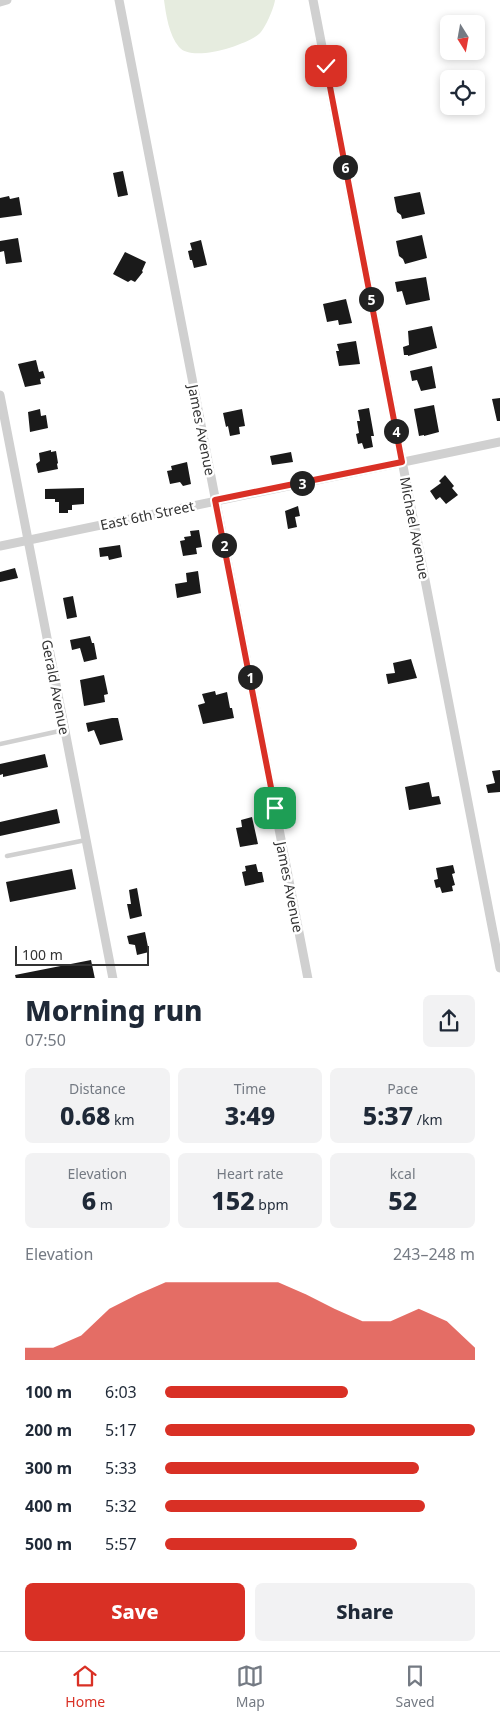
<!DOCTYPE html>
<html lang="en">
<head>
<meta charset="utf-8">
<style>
  body { margin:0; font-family:"Noto Sans",sans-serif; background:#f2f2f3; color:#1f2937; height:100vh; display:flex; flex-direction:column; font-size:19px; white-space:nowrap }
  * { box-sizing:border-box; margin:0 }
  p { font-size:16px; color:#747a83 }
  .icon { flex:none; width:28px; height:28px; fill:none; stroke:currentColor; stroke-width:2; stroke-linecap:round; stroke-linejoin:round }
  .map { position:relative; height:978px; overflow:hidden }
  .side { display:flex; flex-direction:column; background:#fff; flex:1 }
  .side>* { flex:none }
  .needle { width:32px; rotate:169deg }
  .fabs { position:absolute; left:440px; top:15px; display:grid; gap:10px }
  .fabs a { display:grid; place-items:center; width:45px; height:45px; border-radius:8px; background:#fff; box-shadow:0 2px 8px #0003; font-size:25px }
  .scale { position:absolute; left:15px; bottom:12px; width:134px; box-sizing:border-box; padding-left:5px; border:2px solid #333; border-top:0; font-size:14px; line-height:18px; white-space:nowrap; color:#333; -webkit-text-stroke:4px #fff; paint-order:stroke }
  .pin { position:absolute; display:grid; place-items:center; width:42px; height:42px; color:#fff; margin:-21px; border-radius:10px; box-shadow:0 2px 8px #0006 }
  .km { position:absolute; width:25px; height:25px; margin:-12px; border-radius:50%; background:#222; color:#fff; font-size:14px; line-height:25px; text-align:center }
  .round { display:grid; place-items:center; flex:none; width:52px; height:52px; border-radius:8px; background:#f2f2f3 }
  .headline { display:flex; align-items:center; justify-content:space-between; height:85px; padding:0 25px }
  h1 { font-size:28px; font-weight:800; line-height:38px }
  .figures { display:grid; grid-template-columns:repeat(3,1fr); gap:8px; height:85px; padding:5px 25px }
  .figures div { display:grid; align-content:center; border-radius:8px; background:#f2f2f3; text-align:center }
  .figures b { font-size:25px; font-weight:800 }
  .figures small { font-size:14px; font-weight:400 }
  .figures p { font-size:14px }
  .chart { height:140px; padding:10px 25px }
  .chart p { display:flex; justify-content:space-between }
  .chart svg { width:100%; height:90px; margin-top:5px; fill:#d93025; opacity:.7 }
  .button { display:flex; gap:10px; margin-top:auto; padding:10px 25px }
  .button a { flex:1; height:58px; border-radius:8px; background:#d93025; color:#fff; font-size:20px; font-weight:800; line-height:58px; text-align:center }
  .button a+a { background:#f2f2f3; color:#1f2937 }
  ul { padding:0 25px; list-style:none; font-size:16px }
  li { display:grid; grid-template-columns:80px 60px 1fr; align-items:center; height:38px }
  li i { height:12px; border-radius:6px; background:#d93025 }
  .tab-bar { display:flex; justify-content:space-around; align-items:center; height:70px; border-top:1px solid #e0e1e3; background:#fff; font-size:14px; color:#747a83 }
  .tab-bar a { display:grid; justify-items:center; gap:2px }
  .tab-bar .on { color:#d93025 }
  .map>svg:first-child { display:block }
  .green { fill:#e6ecdf }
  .building { fill:#1a1a1a }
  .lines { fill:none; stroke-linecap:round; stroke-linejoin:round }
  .lane { stroke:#d0d0d0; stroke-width:4.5 }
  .street { stroke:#d0d0d0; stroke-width:9 }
  .route-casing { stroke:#fff; stroke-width:10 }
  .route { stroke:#d93025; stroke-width:6 }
  .labels { text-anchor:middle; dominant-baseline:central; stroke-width:5; stroke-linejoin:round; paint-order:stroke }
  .street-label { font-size:14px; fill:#333; stroke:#fff }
</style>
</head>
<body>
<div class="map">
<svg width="500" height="979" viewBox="0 0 500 979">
  <rect width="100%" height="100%" fill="#fff"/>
  <path class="green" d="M 164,0 L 275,0 C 274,8 265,29 259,34 C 246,45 192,63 179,47 C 169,35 166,15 164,0 Z"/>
  <path class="building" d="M 123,171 L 128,195 L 118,197 L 113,173 Z
    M 420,192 L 425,214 L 402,219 L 401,215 L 397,212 L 394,197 Z
    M 9,196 L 10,199 L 19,197 L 22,215 L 0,218 L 0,198 Z
    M 422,235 L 427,258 L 405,264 L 403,259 L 399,256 L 396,241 Z
    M 18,238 L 22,262 L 6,264 L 4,251 L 0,252 L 0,241 Z
    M 201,240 L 207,265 L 194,268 L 192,260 L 190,260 L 188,251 L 192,250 L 190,243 Z
    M 125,252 L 146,262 L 142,271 L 143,272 L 135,282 L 131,280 L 128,282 L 113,274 Z
    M 426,277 L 430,300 L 406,305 L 402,291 L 397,292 L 395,282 Z
    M 346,299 L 352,323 L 339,325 L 338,320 L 327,322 L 323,304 Z
    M 432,326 L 437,348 L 408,356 L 408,355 L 404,355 L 403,347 L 409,345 L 408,331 Z
    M 356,341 L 360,364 L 339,366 L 336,351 L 339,351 L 337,344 Z
    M 36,360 L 39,372 L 43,371 L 45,378 L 40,379 L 41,384 L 25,387 L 18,364 Z
    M 432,366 L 436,388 L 421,391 L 417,380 L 412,381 L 410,371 Z
    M 500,398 L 500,421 L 497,421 L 492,399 Z
    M 434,405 L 439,432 L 424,436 L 424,435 L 419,436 L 414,409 Z
    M 369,408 L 374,436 L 371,436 L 373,447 L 364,449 L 362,443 L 358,444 L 356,434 L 359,433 L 357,421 L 360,421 L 358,410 Z
    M 40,409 L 41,416 L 46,415 L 48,428 L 30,432 L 28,412 Z
    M 242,409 L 245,426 L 239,427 L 240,434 L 230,436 L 228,426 L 226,427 L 223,413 Z
    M 51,450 L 51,452 L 56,451 L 58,463 L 57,464 L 58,469 L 38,473 L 36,464 L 40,461 L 39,453 Z
    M 291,452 L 293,462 L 272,465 L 270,456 Z
    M 187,462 L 191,484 L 183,486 L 180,482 L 170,484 L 167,471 L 172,470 L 171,466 Z
    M 445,475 L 454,486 L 452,488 L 458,495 L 446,504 L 440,497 L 436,500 L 430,491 L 441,483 L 439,481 Z
    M 84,488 L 84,504 L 72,505 L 72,510 L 68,510 L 68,513 L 59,513 L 59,502 L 55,502 L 55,499 L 45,499 L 45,489 Z
    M 298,506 L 300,516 L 295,517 L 297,527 L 288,529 L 285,511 Z
    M 199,530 L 202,547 L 196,548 L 197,554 L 183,556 L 180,541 L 185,540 L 184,537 L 191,536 L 190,531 Z
    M 120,545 L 122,557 L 109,560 L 108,556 L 100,557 L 99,548 Z
    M 15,568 L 18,578 L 0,582 L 0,572 Z
    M 198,571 L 201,593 L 177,598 L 175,584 L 187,582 L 186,573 Z
    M 73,596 L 77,617 L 67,619 L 63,598 Z
    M 90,636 L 92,643 L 94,643 L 97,659 L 84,662 L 80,648 L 72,650 L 70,640 Z
    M 411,659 L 417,678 L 388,684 L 386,674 L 395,673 L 393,663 Z
    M 104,675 L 108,694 L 104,695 L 105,702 L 84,706 L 80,680 Z
    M 215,691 L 216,695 L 227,692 L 230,708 L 232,708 L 234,718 L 203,724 L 198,705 L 205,703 L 202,694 Z
    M 112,718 L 118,718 L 123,740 L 100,745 L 94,730 L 88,732 L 86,723 Z
    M 45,754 L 48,767 L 3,777 L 3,774 L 0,775 L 0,764 Z
    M 500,770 L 500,792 L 488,793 L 486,785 L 495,783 L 492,771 Z
    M 429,782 L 432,797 L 439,796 L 441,804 L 409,810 L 405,787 Z
    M 57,809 L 60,823 L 0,836 L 0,822 Z
    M 252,817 L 258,844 L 240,847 L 236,828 L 242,827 L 241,820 Z
    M 256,864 L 258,872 L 262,872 L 264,882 L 245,886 L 242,872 L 246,871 L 245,866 Z
    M 453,865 L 455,873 L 452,874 L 455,885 L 452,886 L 453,891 L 442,893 L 440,887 L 436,888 L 434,880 L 438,879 L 436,868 Z
    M 72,869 L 76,889 L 10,902 L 6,882 Z
    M 137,888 L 142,916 L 130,919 L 127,904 L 131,904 L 129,890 Z
    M 145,932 L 149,952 L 137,955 L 135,945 L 129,944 L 127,936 Z
    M 91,960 L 95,979 L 16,979 L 15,975 Z"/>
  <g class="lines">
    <path class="lane" d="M 0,744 L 64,730
      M 7,856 L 86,840"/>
    <path class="street" d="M 119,0 L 308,979
      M 313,0 L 500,968
      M 0,2 L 7,0
      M 0,395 L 113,979
      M 0,546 L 500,442"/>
  </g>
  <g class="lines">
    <defs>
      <path id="route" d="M 275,808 L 215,500 L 402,462 L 326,66"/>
    </defs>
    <use href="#route" class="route-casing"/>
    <use href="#route" class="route"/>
  </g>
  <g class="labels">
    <g class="street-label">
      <text transform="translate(202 430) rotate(79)">James Avenue</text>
      <text transform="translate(147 515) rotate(-12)">East 6th Street</text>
      <text transform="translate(415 528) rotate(79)">Michael Avenue</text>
      <text transform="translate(56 687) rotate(79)">Gerald Avenue</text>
      <text transform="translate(290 887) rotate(79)">James Avenue</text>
    </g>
  </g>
</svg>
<div class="fabs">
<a><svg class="needle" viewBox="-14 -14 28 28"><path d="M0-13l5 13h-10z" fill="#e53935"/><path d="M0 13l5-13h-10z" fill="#747a83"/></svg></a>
<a><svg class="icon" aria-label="locate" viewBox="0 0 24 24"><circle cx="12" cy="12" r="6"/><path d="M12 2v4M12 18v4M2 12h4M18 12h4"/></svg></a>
</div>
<div class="scale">100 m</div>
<div class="pin" style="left:275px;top:808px;background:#1e9e55"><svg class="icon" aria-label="arrive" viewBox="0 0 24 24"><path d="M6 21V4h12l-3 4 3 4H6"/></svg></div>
<div class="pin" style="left:326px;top:66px;background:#d93025"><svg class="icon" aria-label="check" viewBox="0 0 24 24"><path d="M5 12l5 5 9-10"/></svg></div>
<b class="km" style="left:250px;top:677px">1</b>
<b class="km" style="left:224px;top:545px">2</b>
<b class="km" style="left:302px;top:483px">3</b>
<b class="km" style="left:396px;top:431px">4</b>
<b class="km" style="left:371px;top:299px">5</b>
<b class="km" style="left:345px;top:167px">6</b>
</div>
<section class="side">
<div class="headline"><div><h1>Morning run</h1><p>07:50</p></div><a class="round"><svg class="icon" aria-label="share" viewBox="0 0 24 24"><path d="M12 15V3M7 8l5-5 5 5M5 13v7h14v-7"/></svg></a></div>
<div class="figures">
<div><p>Distance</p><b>0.68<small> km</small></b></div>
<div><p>Time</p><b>3:49</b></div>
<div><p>Pace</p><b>5:37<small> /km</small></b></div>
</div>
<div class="figures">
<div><p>Elevation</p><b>6<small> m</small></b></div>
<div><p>Heart rate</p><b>152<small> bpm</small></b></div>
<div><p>kcal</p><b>52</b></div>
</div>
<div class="chart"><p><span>Elevation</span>243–248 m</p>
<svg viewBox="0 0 160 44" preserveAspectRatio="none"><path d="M0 44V38L10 38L20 32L30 19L40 12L50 6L60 6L70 6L80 6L90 6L100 12L110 19L120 25L130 25L140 19L150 25L160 38V44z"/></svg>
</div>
<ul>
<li><b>100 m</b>6:03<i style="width:59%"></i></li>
<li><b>200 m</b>5:17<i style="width:100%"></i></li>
<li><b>300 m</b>5:33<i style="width:82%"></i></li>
<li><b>400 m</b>5:32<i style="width:84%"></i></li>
<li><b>500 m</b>5:57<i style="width:62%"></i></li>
</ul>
<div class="button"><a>Save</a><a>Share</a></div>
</section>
<nav class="tab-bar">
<a class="on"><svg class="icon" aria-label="home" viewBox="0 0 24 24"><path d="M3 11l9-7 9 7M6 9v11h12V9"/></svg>Home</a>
<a><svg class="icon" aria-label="map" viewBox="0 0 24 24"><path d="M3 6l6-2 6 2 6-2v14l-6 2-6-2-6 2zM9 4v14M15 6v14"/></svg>Map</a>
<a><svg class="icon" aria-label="saved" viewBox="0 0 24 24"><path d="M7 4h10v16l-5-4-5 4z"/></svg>Saved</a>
</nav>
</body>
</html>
